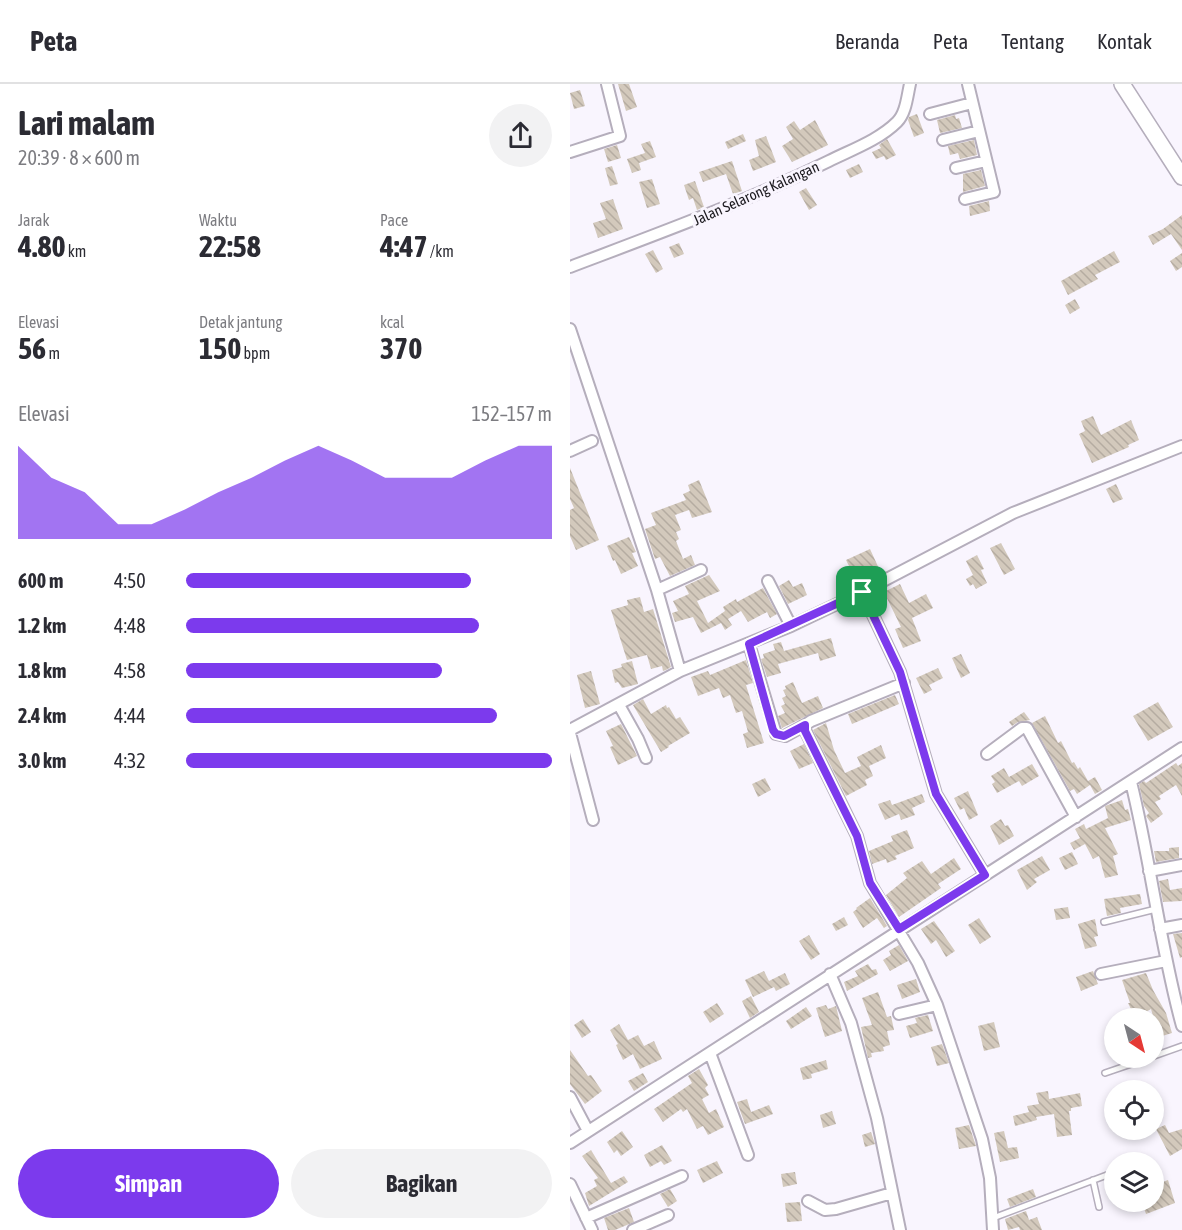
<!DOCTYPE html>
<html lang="id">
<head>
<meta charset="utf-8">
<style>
  body { margin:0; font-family:"Asap Condensed",sans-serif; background:#f2f2f3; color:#2b2b33; height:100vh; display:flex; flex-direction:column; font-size:22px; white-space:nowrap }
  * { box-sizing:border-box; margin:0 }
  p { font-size:20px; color:#7c7c81 }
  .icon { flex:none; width:33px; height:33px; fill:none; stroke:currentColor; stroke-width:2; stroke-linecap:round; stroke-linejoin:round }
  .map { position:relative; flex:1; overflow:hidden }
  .panel { display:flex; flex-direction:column; background:#fff; width:570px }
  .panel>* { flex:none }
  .needle { width:39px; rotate:144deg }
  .controls { position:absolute; left:534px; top:924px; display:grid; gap:12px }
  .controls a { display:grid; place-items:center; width:60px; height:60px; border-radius:50%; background:#fff; box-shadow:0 3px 9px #0003; font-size:30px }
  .pin { position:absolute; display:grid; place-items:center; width:51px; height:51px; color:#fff; margin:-26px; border-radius:12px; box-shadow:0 3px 9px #0006 }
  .round { display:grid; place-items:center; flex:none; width:63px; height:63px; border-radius:32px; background:#f2f2f3 }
  .head { display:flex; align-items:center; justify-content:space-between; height:102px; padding:0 18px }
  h1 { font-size:33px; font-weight:700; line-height:45px }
  .stats { display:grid; grid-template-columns:repeat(3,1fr); gap:9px; height:102px; padding:6px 18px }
  .stats div { display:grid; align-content:center }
  .stats b { font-size:30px; font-weight:700 }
  .stats small { font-size:16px; font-weight:400 }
  .stats p { font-size:16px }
  .chart { height:168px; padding:12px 18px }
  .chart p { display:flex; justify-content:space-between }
  .chart svg { width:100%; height:108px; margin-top:6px; fill:#7c3aed; opacity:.7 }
  .button { display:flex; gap:12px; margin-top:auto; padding:12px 18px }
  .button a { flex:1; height:69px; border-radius:36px; background:#7c3aed; color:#fff; font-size:24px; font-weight:700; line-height:69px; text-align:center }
  .button a+a { background:#f2f2f3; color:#2b2b33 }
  ul { padding:0 18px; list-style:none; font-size:20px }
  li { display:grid; grid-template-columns:96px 72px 1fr; align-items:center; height:45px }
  li i { height:15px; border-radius:8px; background:#7c3aed }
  header { display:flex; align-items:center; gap:36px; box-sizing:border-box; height:84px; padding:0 30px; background:#fff; border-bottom:2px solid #e1e1e2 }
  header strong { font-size:28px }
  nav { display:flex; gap:33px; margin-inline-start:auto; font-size:21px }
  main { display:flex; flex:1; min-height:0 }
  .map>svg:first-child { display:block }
  .building { fill:url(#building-back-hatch) }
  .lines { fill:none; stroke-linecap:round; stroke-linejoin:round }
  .service-casing { stroke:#b5aebc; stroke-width:8 }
  .minor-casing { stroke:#b5aebc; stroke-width:14 }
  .secondary-casing { stroke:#b5aebc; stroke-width:18 }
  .service { stroke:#fff; stroke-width:5 }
  .minor { stroke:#fff; stroke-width:10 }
  .secondary { stroke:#fff; stroke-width:15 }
  .route-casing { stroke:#fff; stroke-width:12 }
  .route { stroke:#7c3aed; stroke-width:8 }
  .labels { text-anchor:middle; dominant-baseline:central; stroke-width:6; stroke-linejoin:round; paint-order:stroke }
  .street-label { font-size:15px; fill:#1b191e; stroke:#f9f5fe }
</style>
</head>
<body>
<header>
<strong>Peta</strong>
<nav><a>Beranda</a><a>Peta</a><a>Tentang</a><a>Kontak</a></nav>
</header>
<main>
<section class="panel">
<div class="head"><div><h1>Lari malam</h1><p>20:39 · 8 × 600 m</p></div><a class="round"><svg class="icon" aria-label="share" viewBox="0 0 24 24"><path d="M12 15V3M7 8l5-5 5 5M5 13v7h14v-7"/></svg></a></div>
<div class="stats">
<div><p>Jarak</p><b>4.80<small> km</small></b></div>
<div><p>Waktu</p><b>22:58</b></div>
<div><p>Pace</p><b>4:47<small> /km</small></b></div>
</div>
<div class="stats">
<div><p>Elevasi</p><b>56<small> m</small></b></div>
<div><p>Detak jantung</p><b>150<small> bpm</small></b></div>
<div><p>kcal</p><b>370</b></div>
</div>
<div class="chart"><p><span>Elevasi</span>152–157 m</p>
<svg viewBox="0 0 160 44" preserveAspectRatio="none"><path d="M0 44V6L10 19L20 25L30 38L40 38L50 32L60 25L70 19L80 12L90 6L100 12L110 19L120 19L130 19L140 12L150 6L160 6V44z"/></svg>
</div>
<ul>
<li><b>600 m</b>4:50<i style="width:78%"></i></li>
<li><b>1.2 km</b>4:48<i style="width:80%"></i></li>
<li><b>1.8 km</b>4:58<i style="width:70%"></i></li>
<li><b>2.4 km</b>4:44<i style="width:85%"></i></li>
<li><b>3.0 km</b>4:32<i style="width:100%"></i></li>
</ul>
<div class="button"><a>Simpan</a><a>Bagikan</a></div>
</section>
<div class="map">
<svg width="612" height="1146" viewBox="0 0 612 1146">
  <defs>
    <pattern id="building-back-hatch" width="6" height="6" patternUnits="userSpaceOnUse" patternTransform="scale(1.5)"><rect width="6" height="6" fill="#d3c9bc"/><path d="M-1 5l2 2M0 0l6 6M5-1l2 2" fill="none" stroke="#b5aca1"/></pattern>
  </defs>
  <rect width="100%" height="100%" fill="#f9f5fe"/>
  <path class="building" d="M 48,0 L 59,0 L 67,23 L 56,27 Z
    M 10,6 L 15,22 L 4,25 L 0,9 Z
    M 347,30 L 354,49 L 344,53 L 338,36 L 339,33 Z
    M 385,31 L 386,35 L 389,34 L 392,44 L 370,49 L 367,36 Z
    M 245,36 L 258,61 L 222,78 L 212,62 L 223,55 L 216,43 L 224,37 L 230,46 Z
    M 173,50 L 176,57 L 158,65 L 155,58 Z
    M 196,52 L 206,78 L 183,87 L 179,76 L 189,72 L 185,56 Z
    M 317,55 L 326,71 L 316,76 L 314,72 L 306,75 L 302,68 L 311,64 L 309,61 Z
    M 404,56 L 407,71 L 390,75 L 388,69 L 380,71 L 378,62 Z
    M 80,57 L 86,73 L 69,79 L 71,86 L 62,89 L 57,75 L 75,69 L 71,60 Z
    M 47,61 L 51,74 L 38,78 L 34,65 Z
    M 162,77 L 172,107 L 163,110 L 156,90 L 133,98 L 129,88 Z
    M 289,80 L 293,88 L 280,94 L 276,86 Z
    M 42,82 L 48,100 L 40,102 L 35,84 Z
    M 411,86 L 415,102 L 393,108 L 393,90 Z
    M 82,95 L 90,120 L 77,124 L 69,98 Z
    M 125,97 L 134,123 L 127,126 L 123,114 L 119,116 L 114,101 Z
    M 236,104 L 247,121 L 239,126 L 229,108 Z
    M 43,115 L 53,145 L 28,154 L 23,139 L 36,135 L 30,119 Z
    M 419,117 L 420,127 L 400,132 L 399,122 Z
    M 612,131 L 612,166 L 601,150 L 583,161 L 578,152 L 593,145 Z
    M 109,159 L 114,170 L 104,174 L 99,163 Z
    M 83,166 L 93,185 L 86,189 L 75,170 Z
    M 544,167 L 550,178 L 525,191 L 528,195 L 498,211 L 491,197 Z
    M 612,169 L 612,183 L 606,187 L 600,177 Z
    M 505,215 L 510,224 L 500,230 L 495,221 Z
    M 523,332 L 531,351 L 561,336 L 569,356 L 558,361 L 559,363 L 522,379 L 509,350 L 515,347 L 511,337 Z
    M 0,384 L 29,456 L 6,466 L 0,452 L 0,426 L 4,424 L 0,415 Z
    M 129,396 L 142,428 L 122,434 L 119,426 L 105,431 L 111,446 L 106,448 L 109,455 L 106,457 L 113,475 L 121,471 L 125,481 L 100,492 L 90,473 L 85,475 L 75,445 L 86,441 L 81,429 L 116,416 L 113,410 L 120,407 L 118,401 Z
    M 546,400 L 553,415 L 543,419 L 536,405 Z
    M 59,453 L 66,468 L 62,469 L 68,482 L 51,490 L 45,476 L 43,477 L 37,462 Z
    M 431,459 L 445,485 L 434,491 L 420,464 Z
    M 300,465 L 311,489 L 288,500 L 276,476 Z
    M 407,471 L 414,485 L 411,486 L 417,499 L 406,505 L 403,500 L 400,502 L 396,495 L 403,491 L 396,477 Z
    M 139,491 L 150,507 L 127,517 L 138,539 L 155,527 L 153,523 L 166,515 L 167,518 L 193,504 L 207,530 L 200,534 L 197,528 L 178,538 L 171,527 L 158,535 L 162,541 L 155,546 L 151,539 L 131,549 L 123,533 L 105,538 L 102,529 L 108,527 L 103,517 L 119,510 L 115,502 Z
    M 219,496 L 223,503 L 232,499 L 237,511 L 218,520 L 209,502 Z
    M 330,500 L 339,519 L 356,510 L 363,524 L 342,534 L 351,557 L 333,564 L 325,545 L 331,543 L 314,508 Z
    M 70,513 L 74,528 L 83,525 L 101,583 L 96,586 L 93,587 L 92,582 L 81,585 L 77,571 L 57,576 L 41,526 L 58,521 L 57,516 Z
    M 261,554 L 266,572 L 250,577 L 248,569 L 208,580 L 211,589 L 197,593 L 191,575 L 194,574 L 193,570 L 205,566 L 203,560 L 211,558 L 214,567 Z
    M 391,570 L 400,589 L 391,594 L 382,574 Z
    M 176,576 L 183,599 L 176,601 L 194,659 L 177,664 L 173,650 L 178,648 L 172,627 L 166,629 L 160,611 L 153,614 L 149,604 L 128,612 L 121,593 L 138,587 L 140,591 Z
    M 62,577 L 68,600 L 52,604 L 48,598 L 45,599 L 42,586 L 52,583 L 51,580 Z
    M 368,584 L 373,594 L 359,601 L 362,606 L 354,610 L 346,594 Z
    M 21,587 L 30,620 L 15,624 L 7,591 Z
    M 223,598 L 232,619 L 248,612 L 253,624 L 212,644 L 208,632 L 215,629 L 211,622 L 215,620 L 212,614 L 216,612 L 213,606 L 216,605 L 215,602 Z
    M 325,611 L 329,620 L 282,640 L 278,630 Z
    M 73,615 L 81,630 L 96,621 L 97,624 L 99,623 L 106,635 L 110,633 L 120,649 L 98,662 L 99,663 L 91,668 L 63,621 Z
    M 588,618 L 603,643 L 578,657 L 563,632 Z
    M 454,628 L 460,636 L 448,638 L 442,642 L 439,638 Z
    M 475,632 L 488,659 L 491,657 L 502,679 L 504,678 L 508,685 L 510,683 L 518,697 L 525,693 L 532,706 L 525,710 L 520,701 L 507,710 L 504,705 L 500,707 L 462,639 Z
    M 256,639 L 264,666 L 275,689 L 291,682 L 287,673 L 311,661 L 316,674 L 299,682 L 303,692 L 295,696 L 297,701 L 276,712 L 243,646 Z
    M 51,640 L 67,672 L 48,681 L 40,663 L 43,662 L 36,647 Z
    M 234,660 L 243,679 L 229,685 L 220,667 Z
    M 606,679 L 608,682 L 612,679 L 612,712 L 606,701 L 589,712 L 591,715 L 585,718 L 593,730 L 581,739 L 576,732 L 579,729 L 574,722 L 569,700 L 574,697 L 576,699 Z
    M 462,680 L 469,692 L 452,702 L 449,697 L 427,709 L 422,700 L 425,698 L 421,692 L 434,684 L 439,693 Z
    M 195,694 L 201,706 L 188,713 L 182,700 Z
    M 398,707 L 408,731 L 399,736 L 394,724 L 390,726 L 384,714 Z
    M 352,710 L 355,718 L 342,724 L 345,731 L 331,736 L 329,730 L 315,736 L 308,720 L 320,716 L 322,721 Z
    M 552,716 L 555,726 L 558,725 L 561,736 L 535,744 L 548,770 L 543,772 L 548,791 L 535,794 L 529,772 L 523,775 L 515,760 L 504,766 L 500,759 L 510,754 L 505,745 L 514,740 L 516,745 L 538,734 L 535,722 Z
    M 431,735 L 435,742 L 438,741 L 444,752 L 429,761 L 420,742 Z
    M 337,746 L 344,764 L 325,772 L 327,775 L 317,779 L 316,775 L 302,780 L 299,767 L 323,757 L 321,752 Z
    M 609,763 L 609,774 L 586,778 L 584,767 L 599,767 L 599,764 Z
    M 502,768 L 508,780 L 495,786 L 489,774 Z
    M 472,772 L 480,786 L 464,795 L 467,798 L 457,806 L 447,786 Z
    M 384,774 L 391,785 L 368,800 L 371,804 L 329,833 L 316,811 L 337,794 L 333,789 L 352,777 L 361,790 Z
    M 598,795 L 600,806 L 612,804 L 612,817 L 593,818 L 589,797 Z
    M 570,810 L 572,820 L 550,824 L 551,829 L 537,832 L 534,815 Z
    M 300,814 L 317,842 L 314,844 L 307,834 L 293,844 L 283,828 L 287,825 L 286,824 Z
    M 498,823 L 500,834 L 486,836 L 484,825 Z
    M 274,833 L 278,841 L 266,847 L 262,840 Z
    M 409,834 L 421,853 L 410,860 L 398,841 Z
    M 525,835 L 528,852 L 524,853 L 527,862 L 515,865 L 508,840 Z
    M 364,837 L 385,867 L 376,873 L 366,856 L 361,860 L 351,845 Z
    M 612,849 L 612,873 L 610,874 L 603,850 Z
    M 239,851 L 250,870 L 241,876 L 229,857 Z
    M 329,861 L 338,877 L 320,887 L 313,876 L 321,871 L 319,867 Z
    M 298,880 L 302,886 L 306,885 L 308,890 L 277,907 L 274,898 L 288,892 L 285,887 Z
    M 194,887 L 199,897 L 215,889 L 220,900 L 206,907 L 204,903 L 183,913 L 175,896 Z
    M 523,887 L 528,900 L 511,907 L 506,893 Z
    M 576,889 L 583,906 L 596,929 L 602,949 L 589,953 L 581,925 L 576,928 L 575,926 L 564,931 L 558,919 L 560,919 L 552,896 Z
    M 346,895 L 350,908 L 332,915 L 327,901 Z
    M 308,908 L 317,933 L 321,932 L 324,946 L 317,947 L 320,961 L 313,963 L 314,967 L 301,969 L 302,973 L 298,974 L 291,943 L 302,941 L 292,914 Z
    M 181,912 L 189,928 L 180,934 L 172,917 Z
    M 147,919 L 154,930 L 140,939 L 133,928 Z
    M 256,921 L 258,925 L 266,922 L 272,947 L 255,953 L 246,924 Z
    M 236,923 L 242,932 L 221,945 L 216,937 Z
    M 358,931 L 363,947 L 340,954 L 336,942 L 347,939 L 345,934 Z
    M 13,935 L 21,948 L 12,954 L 4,941 Z
    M 424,938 L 430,963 L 414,967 L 408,942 Z
    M 49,940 L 58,956 L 68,951 L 74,962 L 84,957 L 92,975 L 70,985 L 63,970 L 53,976 L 46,961 L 48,960 L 40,946 Z
    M 372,960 L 379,979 L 367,982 L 361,963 Z
    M 0,966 L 18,992 L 21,991 L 32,1007 L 15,1020 L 0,1000 Z
    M 256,976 L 258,985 L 241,990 L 242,994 L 233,996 L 230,984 Z
    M 129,985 L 138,1001 L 135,1004 L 139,1011 L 132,1015 L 139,1029 L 146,1025 L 154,1043 L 138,1051 L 133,1042 L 127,1045 L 117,1025 L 113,1028 L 111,1025 L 93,1038 L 84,1025 L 122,999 L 118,992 Z
    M 73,989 L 78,998 L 64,1007 L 58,997 Z
    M 478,1007 L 479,1015 L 510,1009 L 512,1022 L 501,1024 L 501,1027 L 499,1027 L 502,1051 L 487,1053 L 484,1030 L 466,1033 L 467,1036 L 445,1042 L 443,1032 L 459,1028 L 457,1022 L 469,1020 L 466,1009 Z
    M 177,1015 L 181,1028 L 199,1021 L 203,1030 L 175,1040 L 167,1018 Z
    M 262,1027 L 266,1040 L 253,1044 L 250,1031 Z
    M 399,1041 L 406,1062 L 389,1065 L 385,1044 Z
    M 595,1041 L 599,1049 L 612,1045 L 612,1065 L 600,1072 L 586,1045 Z
    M 52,1047 L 63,1063 L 51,1072 L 47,1066 L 44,1069 L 37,1058 Z
    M 434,1047 L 438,1064 L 447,1063 L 449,1074 L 430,1078 L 424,1049 Z
    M 301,1048 L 305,1060 L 295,1063 L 292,1051 Z
    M 92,1061 L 102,1077 L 94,1081 L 91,1077 L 80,1083 L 74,1071 Z
    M 21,1066 L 41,1099 L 54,1092 L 58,1098 L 19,1122 L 15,1109 L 27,1102 L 24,1096 L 28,1094 L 12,1072 Z
    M 147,1077 L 153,1089 L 133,1099 L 127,1086 Z
    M 225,1088 L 227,1100 L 213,1103 L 211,1090 Z
    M 598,1096 L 605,1119 L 576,1130 L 572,1118 L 584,1118 L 584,1101 Z
    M 100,1105 L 107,1117 L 98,1123 L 90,1110 Z
    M 463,1105 L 466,1113 L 440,1123 L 437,1115 Z
    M 230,1118 L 232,1137 L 217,1138 L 215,1119 Z
    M 59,1124 L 64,1138 L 45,1146 L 38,1146 L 34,1134 Z
    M 456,1127 L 459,1136 L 467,1133 L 472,1146 L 450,1146 L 449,1143 L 438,1146 L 435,1135 Z"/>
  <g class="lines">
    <defs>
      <path id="service" d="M 534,838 L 586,825
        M 584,972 L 612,962
        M 535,989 L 579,974
        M 523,1096 L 529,1123
        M 423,1134 L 537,1091"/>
      <path id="minor" d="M 360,30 L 402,19
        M 373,56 L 409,47
        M 0,68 L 50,52 L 37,0
        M 386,84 L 416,77
        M 395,115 L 424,108 L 398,0
        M 0,183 C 87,150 175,118 259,77 C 281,66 309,56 327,38 C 336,29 337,13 340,0
        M 0,245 L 87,506 L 110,587
        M 0,367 L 22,357
        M 198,497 L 221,542
        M 87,506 L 131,486
        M 292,508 L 330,588 L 366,710 L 415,791
        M 179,560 L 206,650 L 215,652 L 235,641
        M 334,599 L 241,637 L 235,641 L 234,644 L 287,752 L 300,799 L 348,879 L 367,921 L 412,1055 L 420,1094 L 423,1146
        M 49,621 L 68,655 L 76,674
        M 0,646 L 110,587 L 221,542 L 292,508 L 443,429 L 612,362
        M 0,649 L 23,736
        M 417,670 L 452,644 L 457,644 L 506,733
        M 561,698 C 581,779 590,862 612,942
        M 579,787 L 612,781
        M 590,845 L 612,841
        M 260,890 L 281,939 L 307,1034 L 330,1146
        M 531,890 L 596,877
        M 329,930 L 367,921
        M 140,969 L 178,1071
        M 0,1013 L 18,1047
        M 0,1059 L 612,664
        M 0,1100 L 22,1146
        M 238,1117 L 255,1126 L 266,1125 L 322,1109
        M 16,1134 L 112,1092
        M 63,1146 L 98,1131"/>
      <path id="secondary" d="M 552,0 L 612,93"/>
    </defs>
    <use href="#service" class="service-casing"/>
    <use href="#minor" class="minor-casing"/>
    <use href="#secondary" class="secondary-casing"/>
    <use href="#service" class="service"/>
    <use href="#minor" class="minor"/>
    <use href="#secondary" class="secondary"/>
  </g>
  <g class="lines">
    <defs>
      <path id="route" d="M 292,508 L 330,588 L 366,710 L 415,791 L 329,845 L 300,799 L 287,752 L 235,647 L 235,641 L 214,652 L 206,650 L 203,646 L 179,560 Z"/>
    </defs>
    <use href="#route" class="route-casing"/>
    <use href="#route" class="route"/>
  </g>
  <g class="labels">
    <g class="street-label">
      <text transform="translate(186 109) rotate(-24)">Jalan Selarong Kalangan</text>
    </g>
  </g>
</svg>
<div class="controls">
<a><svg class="needle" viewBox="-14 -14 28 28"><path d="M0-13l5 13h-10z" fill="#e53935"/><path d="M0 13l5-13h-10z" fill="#7c7c81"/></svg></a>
<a><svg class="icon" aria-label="locate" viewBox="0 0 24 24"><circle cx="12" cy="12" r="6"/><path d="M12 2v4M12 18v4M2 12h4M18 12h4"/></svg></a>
<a><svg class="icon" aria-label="layers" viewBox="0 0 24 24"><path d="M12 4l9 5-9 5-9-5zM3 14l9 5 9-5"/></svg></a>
</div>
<div class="pin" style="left:292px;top:508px;background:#1e9e55"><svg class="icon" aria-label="arrive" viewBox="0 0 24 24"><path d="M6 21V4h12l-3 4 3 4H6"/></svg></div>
</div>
</main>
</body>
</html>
